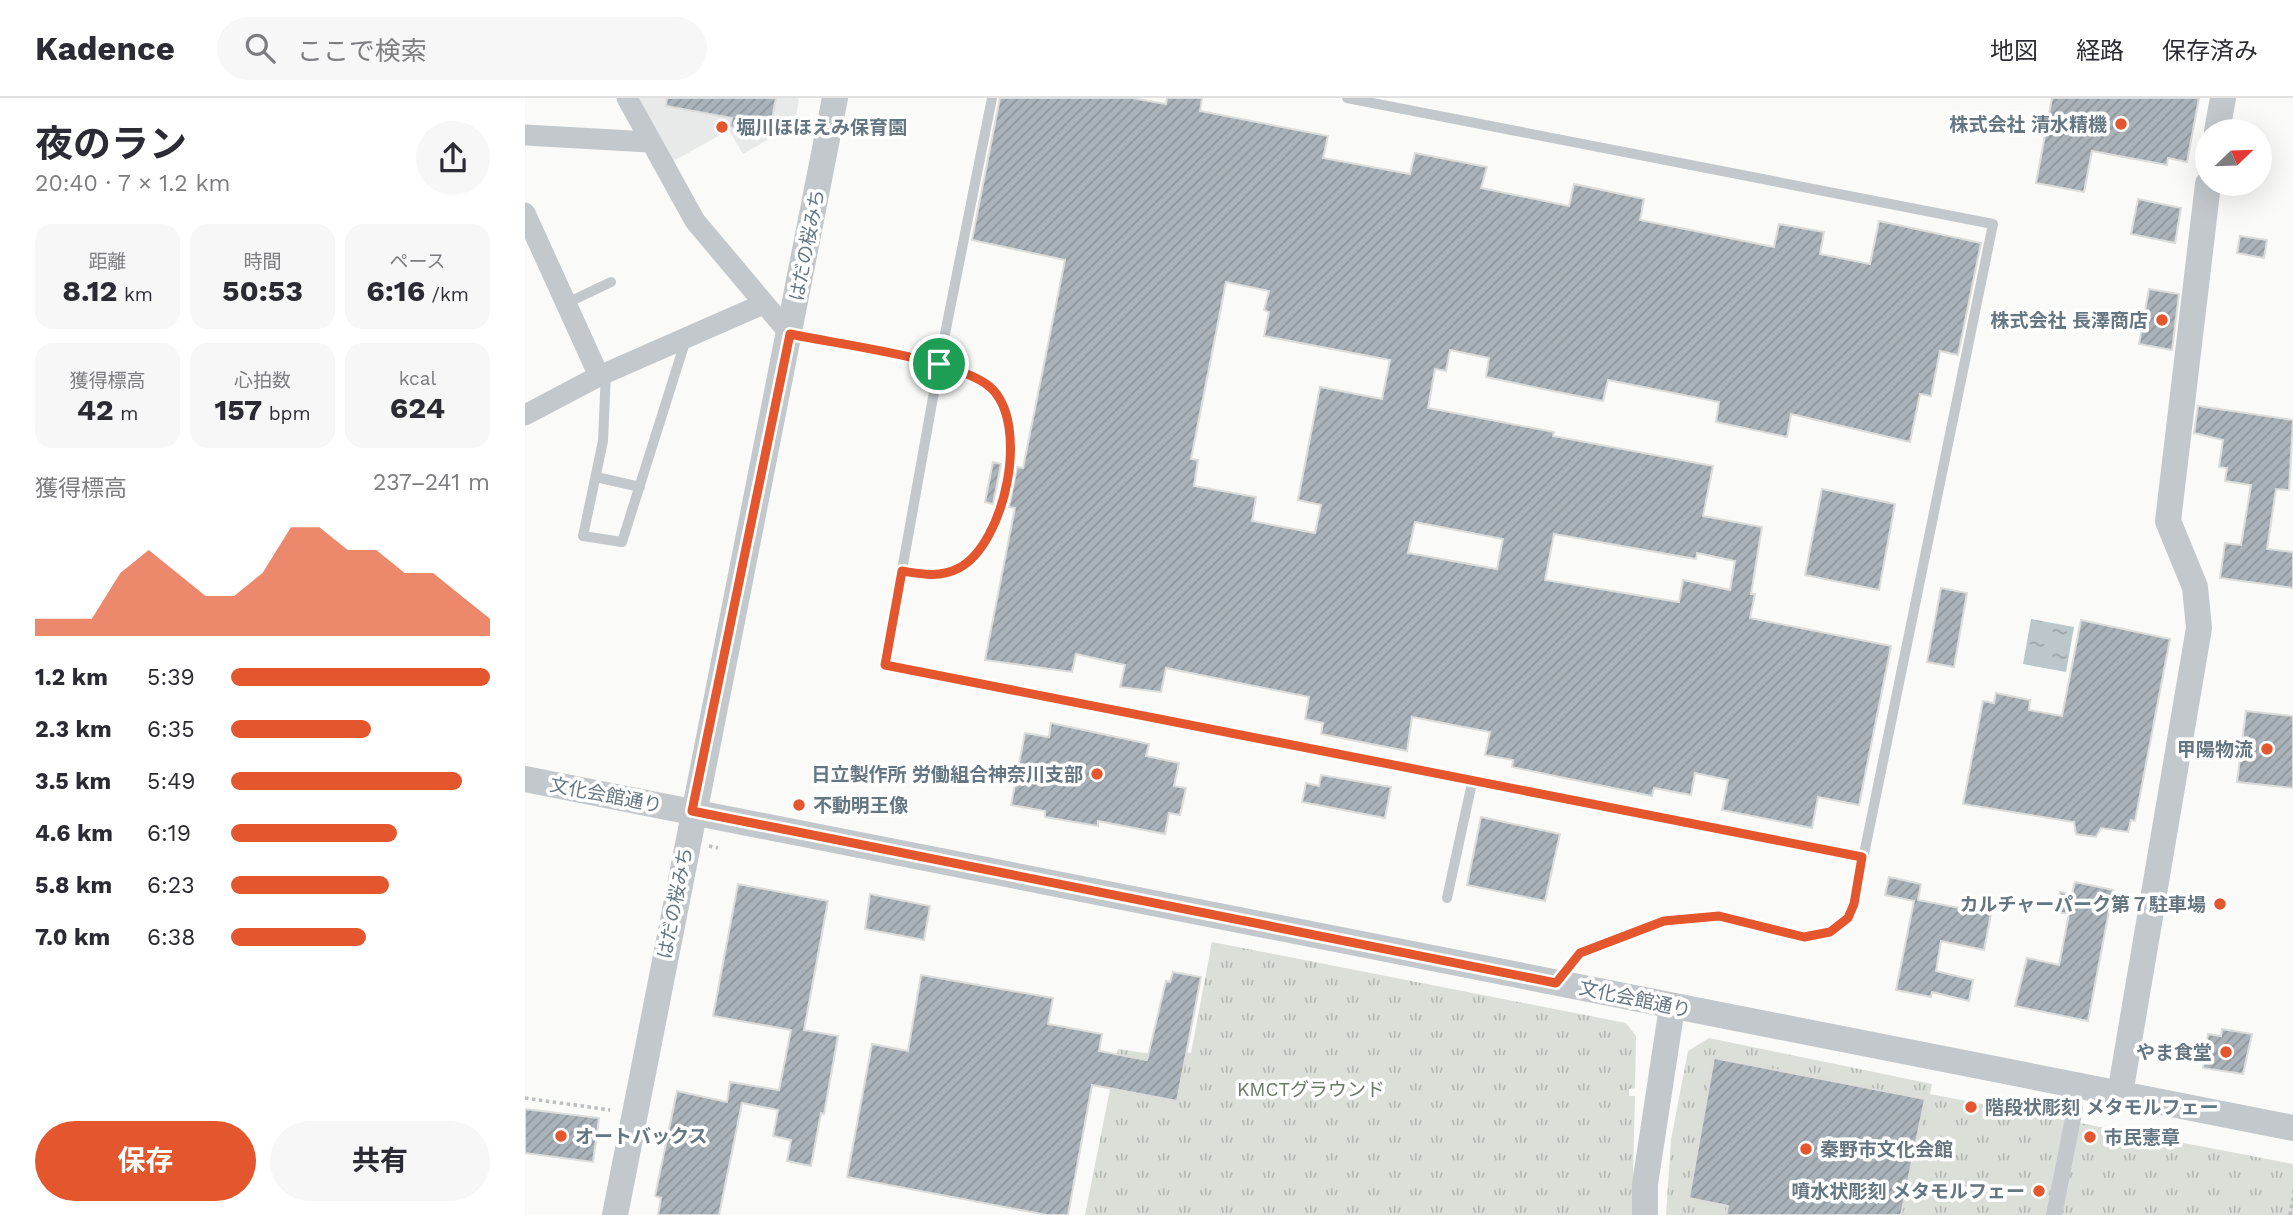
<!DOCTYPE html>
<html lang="ja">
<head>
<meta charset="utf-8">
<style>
  body { margin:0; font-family:"Work Sans","Noto Sans JP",sans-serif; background:#f7f7f7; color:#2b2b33; height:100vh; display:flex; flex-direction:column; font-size:26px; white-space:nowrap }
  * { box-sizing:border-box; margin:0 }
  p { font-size:23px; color:#7c7c81 }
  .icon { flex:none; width:38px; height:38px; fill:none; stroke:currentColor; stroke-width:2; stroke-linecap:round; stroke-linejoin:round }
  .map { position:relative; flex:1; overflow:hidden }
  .details { display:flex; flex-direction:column; background:#fff; width:525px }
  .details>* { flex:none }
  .needle { width:46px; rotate:67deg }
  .tools { position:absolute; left:1670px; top:21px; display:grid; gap:14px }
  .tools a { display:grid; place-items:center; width:77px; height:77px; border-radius:50%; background:#fff; box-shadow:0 7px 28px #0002; font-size:35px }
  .pin { position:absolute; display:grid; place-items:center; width:60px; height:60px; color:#fff; margin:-30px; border:4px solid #fff; border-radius:50%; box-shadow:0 2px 7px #0007 }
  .round { display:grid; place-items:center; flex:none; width:74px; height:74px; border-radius:37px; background:#f7f7f7 }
  .summary { display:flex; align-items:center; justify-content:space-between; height:119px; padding:0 35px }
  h1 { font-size:38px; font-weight:700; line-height:52px }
  .figures { display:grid; grid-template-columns:repeat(3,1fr); gap:10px; height:119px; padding:7px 35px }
  .figures div { display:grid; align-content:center; border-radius:18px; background:#f7f7f7; text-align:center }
  .figures b { font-size:30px; font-weight:700 }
  .figures small { font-size:19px; font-weight:400 }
  .figures p { font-size:19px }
  .chart { height:196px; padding:14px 35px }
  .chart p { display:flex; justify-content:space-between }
  .chart svg { width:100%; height:126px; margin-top:7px; fill:#e4572e; opacity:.7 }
  .cta { display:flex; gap:14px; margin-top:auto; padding:14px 35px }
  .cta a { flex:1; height:80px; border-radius:42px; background:#e4572e; color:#fff; font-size:28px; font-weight:700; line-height:80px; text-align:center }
  .cta a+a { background:#f7f7f7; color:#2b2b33 }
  ul { padding:0 35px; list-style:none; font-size:23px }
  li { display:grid; grid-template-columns:112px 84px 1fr; align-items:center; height:52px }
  li i { height:18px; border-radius:9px; background:#e4572e }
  header { display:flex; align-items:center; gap:42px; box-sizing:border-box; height:98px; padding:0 35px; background:#fff; border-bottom:2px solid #e1e1e2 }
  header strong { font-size:33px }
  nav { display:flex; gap:38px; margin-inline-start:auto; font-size:24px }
  .search { width:490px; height:63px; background:#f7f7f7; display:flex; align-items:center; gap:18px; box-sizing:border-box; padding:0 24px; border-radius:38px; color:#7c7c81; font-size:26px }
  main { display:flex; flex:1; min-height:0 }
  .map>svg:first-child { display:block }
  .built { fill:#e8e9e9 }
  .park { fill:url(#park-tufts) }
  .water { fill:url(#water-ripples) }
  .building { fill:url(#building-hatch); stroke:#dcdcda; stroke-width:2; fill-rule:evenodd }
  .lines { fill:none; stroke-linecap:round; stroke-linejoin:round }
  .path { stroke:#bbbfc2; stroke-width:3.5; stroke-dasharray:3.5 3.5; stroke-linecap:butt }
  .service { stroke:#c3c8cc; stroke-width:10 }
  .pedestrian { stroke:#c3c8cc; stroke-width:16 }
  .minor { stroke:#c3c8cc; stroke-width:21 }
  .tertiary { stroke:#c3c8cc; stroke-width:26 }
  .route-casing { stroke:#fff; stroke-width:14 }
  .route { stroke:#e4572e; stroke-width:9 }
  .poi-dot { fill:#e4572e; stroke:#fff; stroke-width:2.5 }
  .labels { text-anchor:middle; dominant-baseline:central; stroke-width:7; stroke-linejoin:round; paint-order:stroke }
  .poi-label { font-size:19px; font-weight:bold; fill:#657683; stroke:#fff; text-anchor:end }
  .street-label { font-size:19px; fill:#657683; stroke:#fff }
  .park-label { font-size:19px; fill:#687a64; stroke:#fff }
</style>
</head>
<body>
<header>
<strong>Kadence</strong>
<div class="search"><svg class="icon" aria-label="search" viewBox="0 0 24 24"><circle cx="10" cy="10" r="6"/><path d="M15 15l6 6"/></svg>ここで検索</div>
<nav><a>地図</a><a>経路</a><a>保存済み</a></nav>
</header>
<main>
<section class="details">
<div class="summary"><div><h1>夜のラン</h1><p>20:40 · 7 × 1.2 km</p></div><a class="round"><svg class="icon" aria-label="share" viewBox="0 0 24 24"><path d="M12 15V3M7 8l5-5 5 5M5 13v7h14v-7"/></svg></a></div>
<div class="figures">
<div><p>距離</p><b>8.12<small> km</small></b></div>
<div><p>時間</p><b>50:53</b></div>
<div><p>ペース</p><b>6:16<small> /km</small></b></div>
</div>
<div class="figures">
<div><p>獲得標高</p><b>42<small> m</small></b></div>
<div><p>心拍数</p><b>157<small> bpm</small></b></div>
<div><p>kcal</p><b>624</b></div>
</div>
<div class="chart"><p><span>獲得標高</span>237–241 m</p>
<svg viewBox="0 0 160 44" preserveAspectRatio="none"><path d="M0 44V38L10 38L20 38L30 22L40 14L50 22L60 30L70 30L80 22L90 6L100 6L110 14L120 14L130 22L140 22L150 30L160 38V44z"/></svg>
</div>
<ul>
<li><b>1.2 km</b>5:39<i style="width:100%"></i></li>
<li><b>2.3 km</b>6:35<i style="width:54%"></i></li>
<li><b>3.5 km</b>5:49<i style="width:89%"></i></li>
<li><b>4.6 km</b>6:19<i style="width:64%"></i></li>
<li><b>5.8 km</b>6:23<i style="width:61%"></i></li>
<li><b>7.0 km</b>6:38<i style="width:52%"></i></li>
</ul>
<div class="cta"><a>保存</a><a>共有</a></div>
</section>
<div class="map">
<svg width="1768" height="1117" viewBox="0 0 1768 1117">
  <defs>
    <pattern id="park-tufts" width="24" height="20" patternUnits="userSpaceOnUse" patternTransform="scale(1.75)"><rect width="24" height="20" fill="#dadfd7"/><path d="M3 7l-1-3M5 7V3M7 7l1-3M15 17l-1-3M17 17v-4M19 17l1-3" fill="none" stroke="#b4b9b4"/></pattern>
    <pattern id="water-ripples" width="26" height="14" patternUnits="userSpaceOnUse" patternTransform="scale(1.75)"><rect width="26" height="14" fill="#bbc7cb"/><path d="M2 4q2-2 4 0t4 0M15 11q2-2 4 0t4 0" fill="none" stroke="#9ca6aa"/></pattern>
    <pattern id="building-hatch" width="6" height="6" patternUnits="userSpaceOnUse" patternTransform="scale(1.75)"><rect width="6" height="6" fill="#aab3b9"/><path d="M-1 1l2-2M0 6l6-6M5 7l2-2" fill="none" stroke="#8e969c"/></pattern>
  </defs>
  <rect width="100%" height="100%" fill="#fafaf8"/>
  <path class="built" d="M 114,0 L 274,0 L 270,26 L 218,56 L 204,32 L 147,64 Z"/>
  <path class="park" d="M 687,844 L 1101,925 L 1111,938 L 1110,990 L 1104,991 L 1104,998 L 1110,998 L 1107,1117 L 560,1117 L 593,951 L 648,959 L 649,952 L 666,955 Z
    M 1184,940 L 1407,986 L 1405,996 L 1768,1066 L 1768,1117 L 1141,1117 L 1146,1042 L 1163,953 Z"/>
  <path class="water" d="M 1506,521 L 1549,529 L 1541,574 L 1498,566 Z"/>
  <path class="building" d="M 142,0 L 251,0 L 244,36 L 205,29 L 207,20 L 141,8 Z
    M 475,0 L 607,0 L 641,6 L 642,0 L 677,0 L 675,13 L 803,38 L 798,60 L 885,76 L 890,55 L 962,69 L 956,90 L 1044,108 L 1049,86 L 1119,101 L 1115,122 L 1249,149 L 1254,126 L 1299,134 L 1295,156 L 1345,166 L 1354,123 L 1456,145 L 1433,257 L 1415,253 L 1406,298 L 1395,296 L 1385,344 L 1266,316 L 1262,339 L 1191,324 L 1194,304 L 1083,282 L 1078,303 L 1023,292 L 961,279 L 964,260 L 925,252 L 921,273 L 910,271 L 903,310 L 1029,334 L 1028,338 L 1188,368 L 1178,418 L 1237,429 L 1226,496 L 1230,496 L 1225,520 L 1366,548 L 1334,707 L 1293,699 L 1287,730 L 1197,712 L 1203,682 L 1170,675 L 1166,697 L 1129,690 L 1127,698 L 987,669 L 988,662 L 960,657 L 965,634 L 887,619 L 882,653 L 796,636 L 798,625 L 780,621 L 784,599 L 641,570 L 636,594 L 595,589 L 600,567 L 551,556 L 547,574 L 460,562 L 490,410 L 484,409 L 492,369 L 498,370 L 540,162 L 447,142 ZM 701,184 L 744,193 L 739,212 L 744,214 L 739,238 L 865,262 L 857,301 L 795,289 L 773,402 L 796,407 L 790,435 L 727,423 L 731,399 L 669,388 L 673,362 L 666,361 ZM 890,424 L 978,441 L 972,471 L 883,455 ZM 1029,436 L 1171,461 L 1172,455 L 1210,463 L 1205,492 L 1158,482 L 1154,504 L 1020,482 Z
    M 1527,0 L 1674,0 L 1662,64 L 1643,60 L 1642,67 L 1567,53 L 1559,94 L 1511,85 Z
    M 1613,101 L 1656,110 L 1650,145 L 1606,136 Z
    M 1715,138 L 1742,142 L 1739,160 L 1712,155 Z
    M 1624,191 L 1654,196 L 1647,252 L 1614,246 Z
    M 1673,308 L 1768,322 L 1764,392 L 1751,391 L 1742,451 L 1768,454 L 1768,490 L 1695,480 L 1700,445 L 1716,447 L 1726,387 L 1700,383 L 1702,370 L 1694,369 L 1698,342 L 1669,335 Z
    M 468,364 L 476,366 L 468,406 L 460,404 Z
    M 1297,391 L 1370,406 L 1354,492 L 1280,477 Z
    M 1416,490 L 1442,495 L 1429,569 L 1402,564 Z
    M 1556,522 L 1645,541 L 1610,723 L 1606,722 L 1603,734 L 1576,730 L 1571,739 L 1551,736 L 1549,724 L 1438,706 L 1458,603 L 1469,605 L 1471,595 L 1505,602 L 1504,612 L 1537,618 Z
    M 1721,613 L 1768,618 L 1768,690 L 1712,684 Z
    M 526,625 L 624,646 L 621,658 L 654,665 L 649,688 L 661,690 L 655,717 L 644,715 L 640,736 L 573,723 L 573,728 L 520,719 L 520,713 L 486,707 L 500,635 L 524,639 Z
    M 796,677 L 866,689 L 860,720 L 777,704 L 781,685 L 794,688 Z
    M 956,719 L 1035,736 L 1020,803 L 942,787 Z
    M 1364,779 L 1396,786 L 1393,802 L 1466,816 L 1459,852 L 1416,843 L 1411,873 L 1448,882 L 1444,903 L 1407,894 L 1406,899 L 1371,892 L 1389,803 L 1360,797 Z
    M 1550,784 L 1588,792 L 1563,923 L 1490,908 L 1502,860 L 1534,867 L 1544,816 L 1531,814 L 1535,794 L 1547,796 Z
    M 213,786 L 303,803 L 279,932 L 313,938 L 299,1016 L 296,1015 L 286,1068 L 262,1063 L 266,1042 L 248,1038 L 253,1012 L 217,1005 L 194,1117 L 133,1117 L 136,1100 L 130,1098 L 152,993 L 202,1004 L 205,984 L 254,992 L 266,932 L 188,918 Z
    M 345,796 L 405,808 L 399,842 L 340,831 Z
    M 648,874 L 676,879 L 652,1003 L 567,987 L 543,1117 L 522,1117 L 322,1079 L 347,946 L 383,953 L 396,877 L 528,900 L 523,926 L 577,936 L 574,953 L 622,962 L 641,883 L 645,884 Z
    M 1697,931 L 1727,936 L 1718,976 L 1678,970 L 1683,936 L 1696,938 Z
    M 1189,960 L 1400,1001 L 1376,1117 L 1201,1117 L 1203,1108 L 1164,1100 Z
    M 0,1011 L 74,1020 L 68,1064 L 0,1055 Z"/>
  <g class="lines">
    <path class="path" d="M 184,748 L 193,750
      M 0,1000 L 85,1012
      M 1765,1117 L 1768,1100"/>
    <path class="service" d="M 467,0 L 414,266 L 360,567 L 1337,759
      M 822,0 L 1468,126 L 1329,805 C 1302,867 1237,820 1191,818 C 1153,817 1090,836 1057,855 C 1048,860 1040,874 1033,883
      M 42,205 L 86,184
      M 265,236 C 311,246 433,261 465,289 C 506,325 480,446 434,470 C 416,480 396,476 377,473
      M 81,274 L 78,343 L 58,438 L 97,444 L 161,241
      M 71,379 L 115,389
      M 922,800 L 947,685"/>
    <path class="pedestrian" d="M 1529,1117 L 1550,1010"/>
    <path class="minor" d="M 102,0 L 170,123 L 265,236
      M 0,37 L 124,44
      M 0,115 L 74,278
      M 0,317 L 74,278 L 238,206"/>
    <path class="tertiary" d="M 1692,33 L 1698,0
      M 0,681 L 1768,1030
      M 1595,996 L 1674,530 L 1670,489 L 1643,423 L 1683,86
      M 90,1117 L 310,0
      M 1120,1117 L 1120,1086 L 1147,909"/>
  </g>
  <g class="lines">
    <defs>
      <path id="route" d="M 265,236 C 311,246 433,261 465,289 C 506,325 480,446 434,470 C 415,480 396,476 377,473 L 360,567 L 1337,759 L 1329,806 L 1323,820 L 1305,834 L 1279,839 L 1194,818 L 1139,823 L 1055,855 L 1031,885 L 167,713 Z"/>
    </defs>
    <use href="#route" class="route-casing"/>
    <use href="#route" class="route"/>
  </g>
  <g class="poi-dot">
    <circle cx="1596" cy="26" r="7"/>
    <circle cx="197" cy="29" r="7"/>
    <circle cx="1637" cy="222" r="7"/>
    <circle cx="1742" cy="651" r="7"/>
    <circle cx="572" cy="676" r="7"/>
    <circle cx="274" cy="707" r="7"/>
    <circle cx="1695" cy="806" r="7"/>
    <circle cx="1701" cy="954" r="7"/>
    <circle cx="1446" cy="1009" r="7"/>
    <circle cx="36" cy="1038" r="7"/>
    <circle cx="1565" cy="1039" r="7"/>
    <circle cx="1281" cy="1051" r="7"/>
    <circle cx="1514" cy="1093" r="7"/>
  </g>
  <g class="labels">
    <g class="poi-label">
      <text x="1582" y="26">株式会社 清水精機</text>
      <text x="211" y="29" text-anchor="start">堀川ほほえみ保育園</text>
      <text x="1623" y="222">株式会社 長澤商店</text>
      <text x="1728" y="651">甲陽物流</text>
      <text x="558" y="676">日立製作所 労働組合神奈川支部</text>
      <text x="288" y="707" text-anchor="start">不動明王像</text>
      <text x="1681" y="806">カルチャーパーク第７駐車場</text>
      <text x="1687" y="954">やま食堂</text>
      <text x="1460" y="1009" text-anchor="start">階段状彫刻 メタモルフェー</text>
      <text x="50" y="1038" text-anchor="start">オートバックス</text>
      <text x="1579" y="1039" text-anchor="start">市民憲章</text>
      <text x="1295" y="1051" text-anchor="start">秦野市文化会館</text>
      <text x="1500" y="1093">噴水状彫刻 メタモルフェー</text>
    </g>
    <g class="street-label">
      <text transform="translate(282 147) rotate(-79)">はだの桜みち</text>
      <text transform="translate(81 697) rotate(11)">文化会館通り</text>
      <text transform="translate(150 805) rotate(-79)">はだの桜みち</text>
      <text transform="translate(1110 901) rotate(12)">文化会館通り</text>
    </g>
    <g class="park-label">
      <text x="786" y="991">KMCTグラウンド</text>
    </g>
  </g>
</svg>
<div class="tools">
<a><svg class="needle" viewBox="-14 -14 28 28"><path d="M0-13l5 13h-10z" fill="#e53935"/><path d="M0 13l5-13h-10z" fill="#7c7c81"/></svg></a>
</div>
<div class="pin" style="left:414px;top:266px;background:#1e9e55"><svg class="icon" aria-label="arrive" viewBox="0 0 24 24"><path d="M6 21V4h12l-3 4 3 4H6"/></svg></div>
</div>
</main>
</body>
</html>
